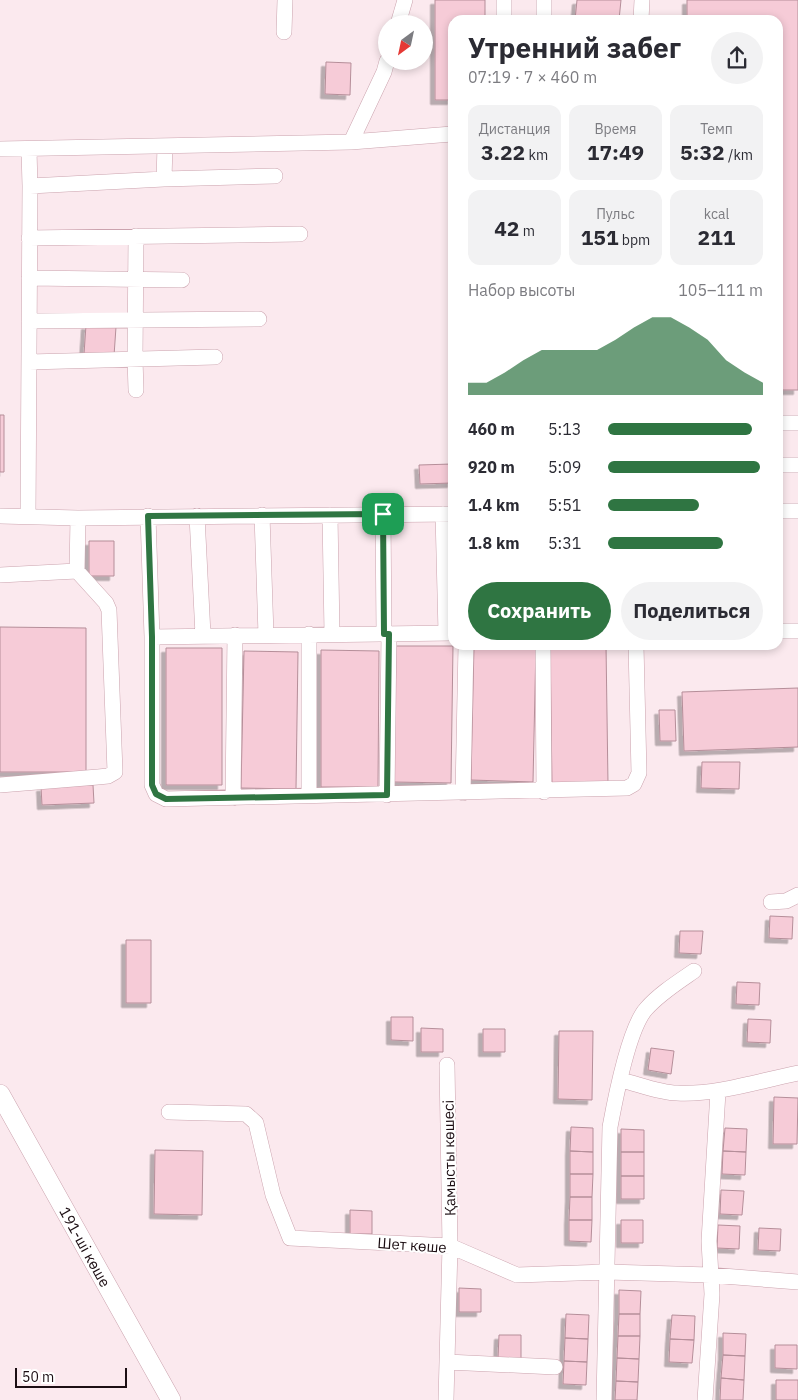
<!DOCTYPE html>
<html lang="ru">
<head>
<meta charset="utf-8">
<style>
  body { margin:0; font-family:"IBM Plex Sans",sans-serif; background:#f2f2f3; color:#2b2b33; height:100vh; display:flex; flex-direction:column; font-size:19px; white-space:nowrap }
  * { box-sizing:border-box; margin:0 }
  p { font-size:16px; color:#7c7c81 }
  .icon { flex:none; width:28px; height:28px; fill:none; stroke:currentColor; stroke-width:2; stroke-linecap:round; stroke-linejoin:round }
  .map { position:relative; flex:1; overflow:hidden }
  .panel { position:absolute; left:448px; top:15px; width:335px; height:635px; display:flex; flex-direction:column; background:#fff; border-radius:15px; box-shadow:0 2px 8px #0003 }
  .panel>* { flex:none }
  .needle { width:32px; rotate:213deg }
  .fabs { position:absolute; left:378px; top:15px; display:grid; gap:10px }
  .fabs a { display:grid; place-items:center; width:55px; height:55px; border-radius:50%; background:#fff; box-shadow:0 2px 8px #0003; font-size:25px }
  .scale { position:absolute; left:15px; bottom:12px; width:112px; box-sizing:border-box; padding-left:5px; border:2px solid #1c0e13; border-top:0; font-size:14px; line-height:18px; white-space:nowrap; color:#1c0e13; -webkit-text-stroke:4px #fff; paint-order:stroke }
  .pin { position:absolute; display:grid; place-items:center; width:42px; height:42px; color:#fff; margin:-21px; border-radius:10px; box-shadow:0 2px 8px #0006 }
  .round { display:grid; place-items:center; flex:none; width:52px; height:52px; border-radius:26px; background:#f2f2f3 }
  .headline { display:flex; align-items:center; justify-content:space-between; height:85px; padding:0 20px }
  h1 { font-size:28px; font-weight:700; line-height:38px }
  .stats { display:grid; grid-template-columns:repeat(3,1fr); gap:8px; height:85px; padding:5px 20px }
  .stats div { display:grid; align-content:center; border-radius:12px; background:#f2f2f3; text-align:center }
  .stats b { font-size:21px; font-weight:700 }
  .stats small { font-size:14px; font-weight:400 }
  .stats p { font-size:14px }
  .chart { height:140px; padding:10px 20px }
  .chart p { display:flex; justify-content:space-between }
  .chart svg { width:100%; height:90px; margin-top:5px; fill:#2f7542; opacity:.7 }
  .primary-button { display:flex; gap:10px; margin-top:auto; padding:10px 20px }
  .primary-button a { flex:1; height:58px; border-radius:30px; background:#2f7542; color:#fff; font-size:20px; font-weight:700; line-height:58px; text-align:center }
  .primary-button a+a { background:#f2f2f3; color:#2b2b33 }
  ul { padding:0 20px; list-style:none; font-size:16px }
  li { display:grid; grid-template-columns:80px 60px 1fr; align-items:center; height:38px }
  li i { height:12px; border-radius:6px; background:#2f7542 }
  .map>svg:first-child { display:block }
  .building { fill:#f6cbd7; stroke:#b58e99; filter:url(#shadow) }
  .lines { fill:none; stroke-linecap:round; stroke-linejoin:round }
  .minor-casing { stroke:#cba3ae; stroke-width:16 }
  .major-casing { stroke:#cba3ae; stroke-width:20 }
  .minor { stroke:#fff; stroke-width:15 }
  .major { stroke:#fff; stroke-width:19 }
  .route-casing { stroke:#fff; stroke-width:10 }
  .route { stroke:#2f7542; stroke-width:6 }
  .labels { text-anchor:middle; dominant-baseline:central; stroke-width:4; stroke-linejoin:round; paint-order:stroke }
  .street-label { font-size:15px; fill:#1c0e13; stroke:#fff }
</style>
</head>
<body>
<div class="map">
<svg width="798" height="1400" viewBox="0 0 798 1400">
  <defs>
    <filter id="shadow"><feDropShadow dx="-4.5" dy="4.5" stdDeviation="0" flood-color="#0004"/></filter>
  </defs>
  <rect width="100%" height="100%" fill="#fbe9ee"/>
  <path class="building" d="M 435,0 L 485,0 L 485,20 L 452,20 L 452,100 L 435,100 Z
    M 577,0 L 621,0 L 619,20 L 575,20 Z
    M 687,0 L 798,0 L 798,390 L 778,390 L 778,20 L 687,20 Z
    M 326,62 L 351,63 L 350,95 L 325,94 Z
    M 86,325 L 116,327 L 114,356 L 84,354 Z
    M 0,415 L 4,415 L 4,472 L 0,472 Z
    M 452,464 L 452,483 L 420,484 L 419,465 Z
    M 89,541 L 114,541 L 114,576 L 89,576 Z
    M 0,627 L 86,628 L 86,772 L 0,772 Z
    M 474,645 L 536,645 L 533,782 L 471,780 Z
    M 606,645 L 608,784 L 552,784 L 550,646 Z
    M 396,646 L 453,646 L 451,783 L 394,782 Z
    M 166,648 L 222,648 L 222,785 L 166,785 Z
    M 321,650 L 379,651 L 378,787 L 321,787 Z
    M 244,651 L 298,652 L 296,789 L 241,788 Z
    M 798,688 L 798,747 L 684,751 L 682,692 Z
    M 659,710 L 675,710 L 676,741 L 660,741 Z
    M 702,762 L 740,762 L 739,789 L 701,788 Z
    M 93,785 L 94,803 L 42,805 L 41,787 Z
    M 770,916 L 793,917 L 792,939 L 769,938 Z
    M 680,931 L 703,931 L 701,954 L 679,953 Z
    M 126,940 L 151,940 L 151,1003 L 126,1003 Z
    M 737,982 L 760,983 L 759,1005 L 736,1004 Z
    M 391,1017 L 413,1017 L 413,1041 L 391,1040 Z
    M 748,1019 L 771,1020 L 770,1043 L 747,1042 Z
    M 421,1028 L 443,1029 L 443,1052 L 421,1052 Z
    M 483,1029 L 505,1029 L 505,1052 L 483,1052 Z
    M 559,1031 L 593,1031 L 592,1100 L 558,1099 Z
    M 651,1048 L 674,1051 L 671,1074 L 648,1070 Z
    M 774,1097 L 798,1098 L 797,1144 L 773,1144 Z
    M 571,1127 L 593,1128 L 593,1152 L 570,1151 Z
    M 725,1128 L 747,1129 L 746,1152 L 723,1151 Z
    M 621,1129 L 644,1130 L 644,1152 L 621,1152 Z
    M 155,1150 L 203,1151 L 202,1215 L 154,1214 Z
    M 570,1151 L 593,1152 L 593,1174 L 570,1174 Z
    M 723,1151 L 746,1152 L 745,1175 L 722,1174 Z
    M 621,1152 L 644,1152 L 644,1176 L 621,1176 Z
    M 570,1174 L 593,1174 L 592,1197 L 570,1197 Z
    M 621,1176 L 644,1176 L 644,1199 L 621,1199 Z
    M 721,1190 L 744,1191 L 742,1215 L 720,1214 Z
    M 570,1197 L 592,1197 L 592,1220 L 569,1220 Z
    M 350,1210 L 372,1211 L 372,1234 L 350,1234 Z
    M 569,1220 L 592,1220 L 591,1242 L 569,1241 Z
    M 621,1220 L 643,1220 L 643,1243 L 621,1243 Z
    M 718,1225 L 740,1226 L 739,1249 L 717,1248 Z
    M 759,1228 L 781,1229 L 780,1251 L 758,1250 Z
    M 459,1288 L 481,1289 L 481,1312 L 459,1312 Z
    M 619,1290 L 641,1291 L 640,1314 L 619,1314 Z
    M 566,1314 L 589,1315 L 588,1339 L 565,1338 Z
    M 619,1314 L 640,1314 L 640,1336 L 618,1336 Z
    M 672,1315 L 695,1316 L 694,1340 L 670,1339 Z
    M 723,1333 L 746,1334 L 745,1356 L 723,1355 Z
    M 499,1335 L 521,1335 L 521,1359 L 498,1358 Z
    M 618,1336 L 640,1336 L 639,1359 L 617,1358 Z
    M 565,1338 L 588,1339 L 587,1362 L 564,1361 Z
    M 670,1339 L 694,1340 L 692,1363 L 669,1362 Z
    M 775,1345 L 797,1345 L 797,1369 L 775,1368 Z
    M 723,1355 L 745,1356 L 744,1380 L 721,1378 Z
    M 617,1358 L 639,1359 L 638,1382 L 616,1381 Z
    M 564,1361 L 587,1362 L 586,1385 L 563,1384 Z
    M 721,1378 L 744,1380 L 743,1400 L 720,1400 Z
    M 776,1380 L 798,1380 L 798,1400 L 776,1400 Z
    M 616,1381 L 638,1382 L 637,1400 L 615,1400 Z"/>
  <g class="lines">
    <defs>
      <path id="minor" d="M 504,0 L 504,18
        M 544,16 L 544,0
        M 641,20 L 642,0
        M 398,24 L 405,0
        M 284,32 L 285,0
        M 351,142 L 452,134
        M 0,149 L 351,142 L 384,72 L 387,61
        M 164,179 L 275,176
        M 30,186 L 164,179 L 165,146
        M 136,236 L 135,359 L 136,390
        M 29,238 L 300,234
        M 29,278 L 182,280
        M 29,321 L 259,319
        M 29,362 L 215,357
        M 778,423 L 798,423
        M 778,465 L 798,465
        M 778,511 L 798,511
        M 383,514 L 384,634
        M 443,514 L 446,633
        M 262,515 L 266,635
        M 330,515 L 332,634
        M 0,516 L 78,518 L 452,514
        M 148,516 L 152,637 L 152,785 L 156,794 L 166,799 L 627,788 L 634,784 L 639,773 L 636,645
        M 197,516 L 203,635
        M 28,517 L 30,186 L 29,150
        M 0,575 L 77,571 L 78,518
        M 778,631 L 798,631
        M 152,637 L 452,633
        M 543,645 L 544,792
        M 0,785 L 98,777 L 108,776 L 115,772 L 109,610 L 106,603 L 77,571
        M 463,793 L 466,645
        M 387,795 L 389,634
        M 309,796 L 309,634
        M 233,798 L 235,635
        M 771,902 L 786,901 L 798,895
        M 621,1080 C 638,1084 660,1093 677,1093 C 718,1095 758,1081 798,1073
        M 169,1112 L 246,1114 L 256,1123 L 273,1195 L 290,1238 L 450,1246 L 517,1275 L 607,1272 L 710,1275 L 798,1282
        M 447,1362 L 555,1367
        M 446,1400 L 450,1246 L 447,1065
        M 604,1400 L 610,1127 C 615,1100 629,1028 646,1009 C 659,994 678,982 694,971
        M 705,1400 L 712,1294 L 709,1241 L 718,1092"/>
      <path id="major" d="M 0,1094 L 171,1400"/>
    </defs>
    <use href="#minor" class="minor-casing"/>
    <use href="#major" class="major-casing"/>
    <use href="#minor" class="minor"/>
    <use href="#major" class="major"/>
  </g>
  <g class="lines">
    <defs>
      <path id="route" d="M 383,514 L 384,634 L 389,634 L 387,795 L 166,799 L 156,794 L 152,785 L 152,637 L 148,516 Z"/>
    </defs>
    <use href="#route" class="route-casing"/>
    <use href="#route" class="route"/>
  </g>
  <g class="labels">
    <g class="street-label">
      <text transform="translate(449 1158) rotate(-91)">Қамысты көшесі</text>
      <text transform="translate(412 1245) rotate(4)">Шет көше</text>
      <text transform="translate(85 1247) rotate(61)">191-ші көше</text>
    </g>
  </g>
</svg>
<div class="fabs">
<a><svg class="needle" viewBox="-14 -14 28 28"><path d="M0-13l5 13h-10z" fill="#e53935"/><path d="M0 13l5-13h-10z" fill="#7c7c81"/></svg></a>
</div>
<div class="scale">50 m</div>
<div class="pin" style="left:383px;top:514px;background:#1e9e55"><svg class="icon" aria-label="arrive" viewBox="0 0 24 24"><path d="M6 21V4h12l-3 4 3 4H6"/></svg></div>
<section class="panel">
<div class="headline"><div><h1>Утренний забег</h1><p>07:19 · 7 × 460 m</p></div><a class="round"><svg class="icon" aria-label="share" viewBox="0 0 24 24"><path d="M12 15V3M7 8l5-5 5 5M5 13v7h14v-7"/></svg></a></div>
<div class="stats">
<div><p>Дистанция</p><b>3.22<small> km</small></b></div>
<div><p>Время</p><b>17:49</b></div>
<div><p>Темп</p><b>5:32<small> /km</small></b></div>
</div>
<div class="stats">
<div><b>42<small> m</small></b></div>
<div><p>Пульс</p><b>151<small> bpm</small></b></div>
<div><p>kcal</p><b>211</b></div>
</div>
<div class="chart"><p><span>Набор высоты</span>105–111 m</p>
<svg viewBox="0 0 160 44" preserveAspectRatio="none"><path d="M0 44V38L10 38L20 33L30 27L40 22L50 22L60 22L70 22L80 17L90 11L100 6L110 6L120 11L130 17L140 27L150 33L160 38V44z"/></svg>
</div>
<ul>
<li><b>460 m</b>5:13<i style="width:93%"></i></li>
<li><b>920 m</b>5:09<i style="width:98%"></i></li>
<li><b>1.4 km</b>5:51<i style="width:59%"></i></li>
<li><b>1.8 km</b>5:31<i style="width:74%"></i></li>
</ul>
<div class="primary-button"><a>Сохранить</a><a>Поделиться</a></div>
</section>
</div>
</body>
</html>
